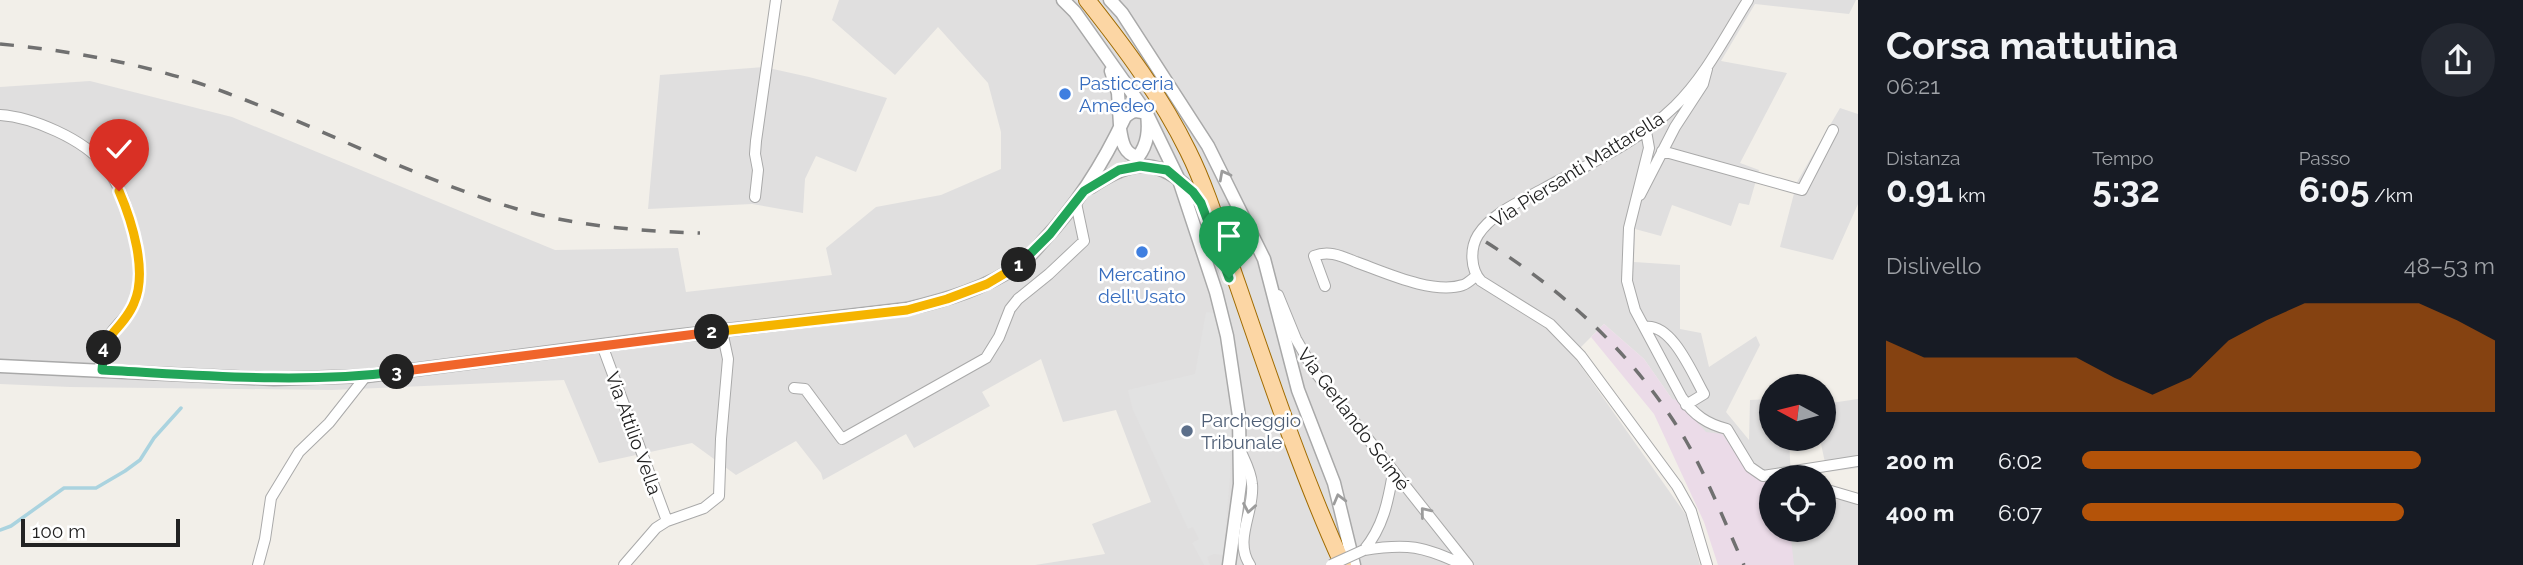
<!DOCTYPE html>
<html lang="it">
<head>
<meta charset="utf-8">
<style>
  body { margin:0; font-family:Raleway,sans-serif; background:#242831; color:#f1f3f6; height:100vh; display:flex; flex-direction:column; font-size:26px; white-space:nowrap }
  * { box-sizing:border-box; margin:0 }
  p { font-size:23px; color:#9ea1a6 }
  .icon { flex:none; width:38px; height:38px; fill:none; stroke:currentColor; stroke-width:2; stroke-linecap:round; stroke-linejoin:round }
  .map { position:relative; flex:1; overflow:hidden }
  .details { display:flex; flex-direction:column; background:#171b24; width:665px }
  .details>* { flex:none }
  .needle { width:46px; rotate:277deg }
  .controls { position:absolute; left:1759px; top:374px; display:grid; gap:14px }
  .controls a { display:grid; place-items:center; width:77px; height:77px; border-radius:50%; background:#171b24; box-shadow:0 2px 5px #0004; font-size:35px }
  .scale { position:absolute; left:21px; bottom:18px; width:159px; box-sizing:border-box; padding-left:7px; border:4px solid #222; border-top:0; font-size:19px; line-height:24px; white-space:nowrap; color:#222; -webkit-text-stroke:5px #fff; paint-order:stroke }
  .pin { position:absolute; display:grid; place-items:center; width:60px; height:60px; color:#fff; margin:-72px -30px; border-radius:50% 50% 50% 0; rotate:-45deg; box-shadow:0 0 7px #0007 }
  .pin .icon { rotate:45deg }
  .km { position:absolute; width:35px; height:35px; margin:-18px; border-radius:50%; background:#222; color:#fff; font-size:19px; line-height:35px; text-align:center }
  .round { display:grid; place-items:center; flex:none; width:74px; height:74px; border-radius:37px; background:#242831 }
  .headline { display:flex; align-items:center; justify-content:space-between; height:119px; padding:0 28px }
  h1 { font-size:38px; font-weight:700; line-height:52px }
  .stats { display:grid; grid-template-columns:repeat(3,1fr); gap:10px; height:119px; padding:7px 28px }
  .stats div { display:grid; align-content:center }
  .stats b { font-size:35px; font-weight:700 }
  .stats small { font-size:19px; font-weight:400 }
  .stats p { font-size:19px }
  .chart { height:196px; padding:14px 28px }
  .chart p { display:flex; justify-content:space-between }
  .chart svg { width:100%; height:126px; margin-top:7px; fill:#b45309; opacity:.7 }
  ul { padding:0 28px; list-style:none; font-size:23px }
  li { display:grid; grid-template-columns:112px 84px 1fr; align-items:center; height:52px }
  li i { height:18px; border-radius:9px; background:#b45309 }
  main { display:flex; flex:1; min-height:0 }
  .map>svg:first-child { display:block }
  .residential { fill:#e0dfdf }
  .industrial { fill:#ebdbe8 }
  .parking { fill:#e2e2e2 }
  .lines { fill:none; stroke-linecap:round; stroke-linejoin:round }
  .stream { stroke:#aad3df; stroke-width:3.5 }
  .minor-casing { stroke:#a9a9a9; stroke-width:12 }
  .tertiary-casing { stroke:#a9a9a9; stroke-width:15 }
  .primary-casing { stroke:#a06b00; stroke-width:18 }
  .minor { stroke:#fff; stroke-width:10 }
  .tertiary { stroke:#fff; stroke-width:12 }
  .primary { stroke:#fcd6a4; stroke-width:16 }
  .rail { stroke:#707070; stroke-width:3.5; stroke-dasharray:14 14; stroke-linecap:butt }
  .minor-bridge-casing { stroke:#a9a9a9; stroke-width:12; stroke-linecap:butt }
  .minor-bridge { stroke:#fff; stroke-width:10 }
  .oneway { stroke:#9c9c9c }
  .split-1-casing { stroke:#fff; stroke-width:14 }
  .split-2-casing { stroke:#fff; stroke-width:14 }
  .split-3-casing { stroke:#fff; stroke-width:14 }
  .split-4-casing { stroke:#fff; stroke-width:14 }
  .split-5-casing { stroke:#fff; stroke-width:14 }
  .split-1 { stroke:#22a559; stroke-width:9 }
  .split-2 { stroke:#f5b400; stroke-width:9 }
  .split-3 { stroke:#f0652b; stroke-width:9 }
  .split-4 { stroke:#22a559; stroke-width:9 }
  .split-5 { stroke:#f5b400; stroke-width:9 }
  .shop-dot { fill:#3f7fe0; stroke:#fff; stroke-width:2.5 }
  .service-dot { fill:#5c6f8a; stroke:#fff; stroke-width:2.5 }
  .labels { text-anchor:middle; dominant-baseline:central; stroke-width:5; stroke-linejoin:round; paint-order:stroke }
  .shop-label { font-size:19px; fill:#366cbe; stroke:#fff; text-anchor:start }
  .street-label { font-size:19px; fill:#222; stroke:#fff }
  .service-label { font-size:19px; fill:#4e5e75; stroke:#fff; text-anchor:start }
</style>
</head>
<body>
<main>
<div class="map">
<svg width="1858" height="565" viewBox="0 0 1858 565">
  <rect width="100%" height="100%" fill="#f2efe9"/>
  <path class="residential" d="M 839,0 L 1856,0 L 1849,14 L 1755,4 L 1721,61 L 1787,73 L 1740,163 L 1759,170 L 1749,205 L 1739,203 L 1731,226 L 1672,205 L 1661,236 L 1635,229 L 1634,262 L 1680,265 L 1680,329 L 1701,333 L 1709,367 L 1756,336 L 1760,345 L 1726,412 L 1749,440 L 1750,400 L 1771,399 L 1771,439 L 1789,439 L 1791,478 L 1771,478 L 1771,490 L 1748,481 L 1672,399 L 1644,359 L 1604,324 L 1573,355 L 1686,515 L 1700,565 L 1035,565 L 1105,554 L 1092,524 L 1151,502 L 1116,410 L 1063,422 L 1041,359 L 982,392 L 990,406 L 914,448 L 906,434 L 823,480 L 821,473 L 796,441 L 736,475 L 692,443 L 599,463 L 564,380 L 332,390 L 70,387 L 0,384 L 0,87 L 90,81 L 232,117 L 555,250 L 678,248 L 686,292 L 832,275 L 826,248 L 876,207 L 941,195 L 1001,169 L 1001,132 L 988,83 L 938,27 L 895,75 L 832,20 Z
    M 764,67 L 809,77 L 887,98 L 856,172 L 816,156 L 805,179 L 803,213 L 752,204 L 648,209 L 660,75 Z
    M 1840,108 L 1858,114 L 1858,204 L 1833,260 L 1780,247 L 1797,182 Z
    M 1858,399 L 1858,468 L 1827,472 L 1820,439 L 1824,439 L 1824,404 Z
    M 1858,497 L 1858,565 L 1788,565 L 1783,530 L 1824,530 L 1824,502 Z"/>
  <path class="industrial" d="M 1604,324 L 1644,359 L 1672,399 L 1677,400 L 1706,432 L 1722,434 L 1751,474 L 1760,479 L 1771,480 L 1771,530 L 1790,530 L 1794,565 L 1718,565 L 1704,522 L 1654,414 L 1591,337 Z"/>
  <path class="parking" d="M 1206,312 L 1214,313 L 1225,359 L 1231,418 L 1230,477 L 1223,555 L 1214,554 L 1207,557 L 1210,565 L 1204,565 L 1192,543 L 1199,539 L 1193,527 L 1188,529 L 1133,410 L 1128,390 L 1195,374 Z"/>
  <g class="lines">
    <path class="stream" d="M 0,530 L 11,526 L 64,488 L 96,488 L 125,471 L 140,460 L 154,438 L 181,408"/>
    <defs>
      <path id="minor" d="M 0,115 C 32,117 84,139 105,166 C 121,186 130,215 135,240 C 138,257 141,277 137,294 C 132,316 111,327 105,343 C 102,351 103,362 102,370
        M 1646,131 L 1649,148 L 1629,228 L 1627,281 L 1635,310 L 1682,398 C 1694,415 1707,424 1727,429 L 1750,467 L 1763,476 L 1858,461
        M 1662,151 L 1802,190 L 1833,130
        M 1640,195 L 1675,127 L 1703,84 L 1707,69
        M 755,197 L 758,170 L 755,154 L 756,141 L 776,0
        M 1325,286 L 1314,256 C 1329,250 1341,256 1356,262 C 1384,272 1433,295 1463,285 C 1467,284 1472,279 1476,276
        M 1278,295 L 1296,339 L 1315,372 L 1468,565
        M 1645,327 C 1672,323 1692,373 1704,394 L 1686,405
        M 602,345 L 667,521
        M 794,388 L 805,389 L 842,439 L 986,358 L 999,337 L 1010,309 L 1018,299 L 1049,274 L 1084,241 L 1076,203
        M 1241,452 C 1246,463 1251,472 1252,484 C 1255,511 1233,540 1250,565
        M 1824,489 L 1858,499
        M 1364,550 C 1407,543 1424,546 1463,565
        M 1364,550 C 1383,527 1388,502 1393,473
        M 258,565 L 265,539 L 271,498 L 299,452 L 329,423 L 366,376
        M 624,565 L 656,528 L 667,521 L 704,508 L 719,496 L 721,439 L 728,359 L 722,331
        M 1707,565 L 1691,511 L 1677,486 L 1581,356 L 1550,324 L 1481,281 C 1470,269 1470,248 1478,235 C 1492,213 1521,201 1543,189 C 1589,164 1638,142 1675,106 C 1705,77 1726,35 1748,0"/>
      <path id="tertiary" d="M 1063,0 L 1075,12 L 1147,114 L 1179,180 L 1216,292 L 1227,336 L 1239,416 L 1240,484 L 1229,565
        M 1110,0 L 1122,13 L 1208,146 L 1264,259 L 1298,390 L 1334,483 L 1354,565
        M 1111,71 L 1118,93 L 1120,125
        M 1091,187 C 1124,165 1151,155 1184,184 C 1191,191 1198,197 1202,205 C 1209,220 1213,236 1219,252
        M 0,366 L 274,379 L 366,376 L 659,338 L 907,309 C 946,300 987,288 1020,264 C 1029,258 1036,249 1043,241 C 1078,204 1103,164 1125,117 C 1133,110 1137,110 1147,114 C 1149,130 1148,144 1138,157 C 1124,154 1122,142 1120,129"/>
      <path id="primary" d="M 1087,0 C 1125,48 1161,96 1188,151 C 1209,193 1222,241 1238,286 C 1270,379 1302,475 1343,565"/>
    </defs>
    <use href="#minor" class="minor-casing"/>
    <use href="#tertiary" class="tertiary-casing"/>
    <use href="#primary" class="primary-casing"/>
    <use href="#minor" class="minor"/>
    <use href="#tertiary" class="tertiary"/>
    <use href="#primary" class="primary"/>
    <path class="rail" d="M 0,44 C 76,51 155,66 227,93 C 325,129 416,179 517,209 C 576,226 639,231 700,233
      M 1486,242 C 1567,293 1635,356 1685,439 C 1708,479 1725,523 1744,565"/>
    <defs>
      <path id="minor-bridge" d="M 1331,565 L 1364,550"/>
    </defs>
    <use href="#minor-bridge" class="minor-bridge-casing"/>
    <use href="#minor-bridge" class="minor-bridge"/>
  </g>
  <defs><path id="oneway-chevron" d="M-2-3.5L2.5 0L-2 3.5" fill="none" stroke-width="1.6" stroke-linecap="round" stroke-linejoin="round" transform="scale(1.75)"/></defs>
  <g class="oneway">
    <use href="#oneway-chevron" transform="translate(1224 175) rotate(-118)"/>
    <use href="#oneway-chevron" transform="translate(1339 499) rotate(-105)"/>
    <use href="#oneway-chevron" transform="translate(1249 508) rotate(100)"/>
    <use href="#oneway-chevron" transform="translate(1425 512) rotate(-129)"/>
  </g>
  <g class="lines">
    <defs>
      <path id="split-1" d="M 1019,265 L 1050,234 L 1084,191 L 1119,170 L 1140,166 L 1167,170 L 1193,192 L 1201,203 L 1229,278"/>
      <path id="split-2" d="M 712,332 L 907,310 L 947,299 L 987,284 L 1019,265"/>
      <path id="split-3" d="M 397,372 L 712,332"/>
      <path id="split-4" d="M 104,348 L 102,370 C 201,375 299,384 397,372"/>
      <path id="split-5" d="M 104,348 L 105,342 C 115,330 128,318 134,303 C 148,272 132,221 119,191"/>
    </defs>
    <use href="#split-1" class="split-1-casing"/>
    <use href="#split-2" class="split-2-casing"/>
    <use href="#split-3" class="split-3-casing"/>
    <use href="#split-4" class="split-4-casing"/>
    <use href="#split-5" class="split-5-casing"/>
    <use href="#split-1" class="split-1"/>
    <use href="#split-2" class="split-2"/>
    <use href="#split-3" class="split-3"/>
    <use href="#split-4" class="split-4"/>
    <use href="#split-5" class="split-5"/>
  </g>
  <g class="shop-dot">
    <circle cx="1065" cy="94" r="7"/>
    <circle cx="1142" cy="252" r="7"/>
  </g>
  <circle class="service-dot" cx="1187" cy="431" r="7"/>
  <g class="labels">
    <g class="shop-label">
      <text x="1079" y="83">Pasticceria<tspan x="1079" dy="22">Amedeo</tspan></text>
      <text x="1142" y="274" text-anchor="middle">Mercatino<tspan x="1142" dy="22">dell'Usato</tspan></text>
    </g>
    <g class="street-label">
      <text transform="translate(1577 169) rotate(-32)">Via Piersanti Mattarella</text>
      <text transform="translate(1354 419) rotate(53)">Via Gerlando Scimé</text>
      <text transform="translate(634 433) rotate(70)">Via Attilio Vella</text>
    </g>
    <g class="service-label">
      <text x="1201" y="420">Parcheggio<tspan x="1201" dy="22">Tribunale</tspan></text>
    </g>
  </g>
</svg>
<div class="controls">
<a><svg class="needle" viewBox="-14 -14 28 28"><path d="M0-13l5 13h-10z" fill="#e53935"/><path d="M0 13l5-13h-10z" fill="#9ea1a6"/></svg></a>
<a><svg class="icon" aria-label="locate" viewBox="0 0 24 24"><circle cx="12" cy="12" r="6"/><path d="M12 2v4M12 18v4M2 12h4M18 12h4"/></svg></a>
</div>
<div class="scale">100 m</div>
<div class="pin" style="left:1229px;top:278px;background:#1e9e55"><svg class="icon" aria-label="arrive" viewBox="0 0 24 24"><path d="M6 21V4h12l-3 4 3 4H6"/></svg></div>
<div class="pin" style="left:119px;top:191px;background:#d93025"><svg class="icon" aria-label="check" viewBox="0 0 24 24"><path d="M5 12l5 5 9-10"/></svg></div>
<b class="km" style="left:1019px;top:265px">1</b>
<b class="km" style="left:712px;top:332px">2</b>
<b class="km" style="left:397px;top:372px">3</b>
<b class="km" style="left:104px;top:348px">4</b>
</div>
<section class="details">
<div class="headline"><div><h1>Corsa mattutina</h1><p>06:21</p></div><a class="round"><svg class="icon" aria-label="share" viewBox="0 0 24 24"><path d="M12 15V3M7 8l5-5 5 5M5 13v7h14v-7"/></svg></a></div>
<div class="stats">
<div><p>Distanza</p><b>0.91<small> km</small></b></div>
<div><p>Tempo</p><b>5:32</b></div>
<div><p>Passo</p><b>6:05<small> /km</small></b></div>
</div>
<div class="chart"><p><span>Dislivello</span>48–53 m</p>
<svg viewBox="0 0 160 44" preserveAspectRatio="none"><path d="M0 44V19L10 25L20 25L30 25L40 25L50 25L60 32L70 38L80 32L90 19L100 12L110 6L120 6L130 6L140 6L150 12L160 19V44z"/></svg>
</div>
<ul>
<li><b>200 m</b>6:02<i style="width:82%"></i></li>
<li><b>400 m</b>6:07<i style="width:78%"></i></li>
</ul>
</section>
</main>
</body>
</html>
